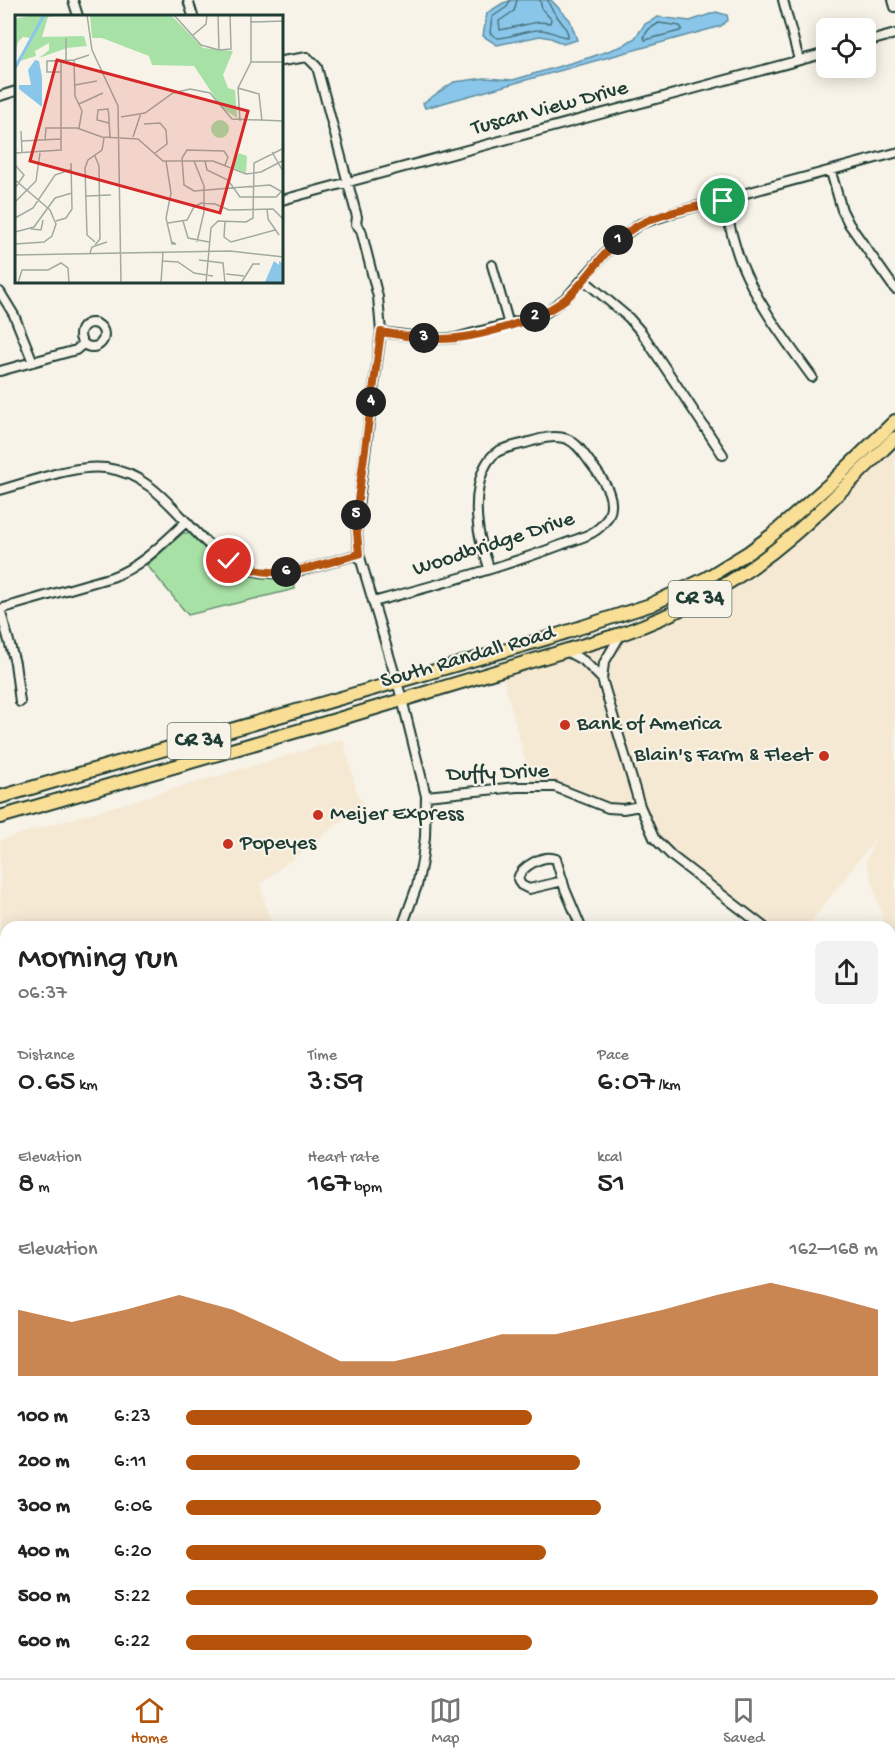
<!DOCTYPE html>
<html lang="en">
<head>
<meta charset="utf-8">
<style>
  body { margin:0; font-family:"Gochi Hand",sans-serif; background:#f2f2f2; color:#222; height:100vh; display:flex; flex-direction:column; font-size:22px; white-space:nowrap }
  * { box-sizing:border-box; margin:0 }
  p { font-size:20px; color:#767676 }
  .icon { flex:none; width:33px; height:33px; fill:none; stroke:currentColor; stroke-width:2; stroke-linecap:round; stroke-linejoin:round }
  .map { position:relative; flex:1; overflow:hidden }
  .sheet { position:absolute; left:0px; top:921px; width:896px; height:758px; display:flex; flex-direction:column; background:#fff; border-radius:18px 18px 0 0; box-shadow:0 3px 15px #0003 }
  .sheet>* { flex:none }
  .controls { position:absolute; left:816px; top:18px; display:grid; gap:12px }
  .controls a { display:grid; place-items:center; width:60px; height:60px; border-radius:9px; background:#fff; box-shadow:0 3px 15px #0003; font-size:30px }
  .pin { position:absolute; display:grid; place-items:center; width:51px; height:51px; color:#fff; margin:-26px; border:3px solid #fff; border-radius:50%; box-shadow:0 2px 6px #0007 }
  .km { position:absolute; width:30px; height:30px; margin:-15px; border-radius:50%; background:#222; color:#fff; font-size:16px; line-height:30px; text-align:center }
  .round { display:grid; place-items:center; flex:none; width:63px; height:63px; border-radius:9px; background:#f2f2f2 }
  .headline { display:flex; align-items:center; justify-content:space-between; height:102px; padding:0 18px }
  h1 { font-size:33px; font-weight:600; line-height:45px }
  .figures { display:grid; grid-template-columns:repeat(3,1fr); gap:9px; height:102px; padding:6px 18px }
  .figures div { display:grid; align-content:center }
  .figures b { font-size:30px; font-weight:600 }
  .figures small { font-size:16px; font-weight:400 }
  .figures p { font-size:16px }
  .chart { height:168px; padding:12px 18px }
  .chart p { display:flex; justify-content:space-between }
  .chart svg { width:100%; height:108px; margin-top:6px; fill:#b45309; opacity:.7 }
  ul { padding:0 18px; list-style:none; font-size:20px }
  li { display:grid; grid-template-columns:96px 72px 1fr; align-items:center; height:45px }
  li i { height:15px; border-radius:8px; background:#b45309 }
  .dock { display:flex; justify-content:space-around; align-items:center; height:84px; border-top:2px solid #e0e0e0; background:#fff; font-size:16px; color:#767676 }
  .dock a { display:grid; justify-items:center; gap:3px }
  .dock .current { color:#b45309 }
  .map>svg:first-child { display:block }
  .built { fill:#f6e9d4 }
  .green { fill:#a8e1a6; stroke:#648f6d; stroke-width:1.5 }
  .water { fill:#8ac6ea; stroke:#5f8fa1; stroke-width:1.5 }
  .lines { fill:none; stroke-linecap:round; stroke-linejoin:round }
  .shore { stroke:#4a747d; stroke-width:1.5 }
  .street-casing { stroke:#1f3d34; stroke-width:12 }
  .primary-casing { stroke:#1f3d34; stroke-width:16 }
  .street { stroke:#f7f3e8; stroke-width:8 }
  .primary { stroke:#f9df96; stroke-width:12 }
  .route-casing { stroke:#fff; stroke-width:12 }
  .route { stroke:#b45309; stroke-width:8 }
  .poi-dot { fill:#c8321e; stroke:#f7f3e8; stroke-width:2 }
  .labels { text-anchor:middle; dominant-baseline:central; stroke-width:4.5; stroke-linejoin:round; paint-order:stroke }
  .shield { fill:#f7f3e8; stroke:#60746a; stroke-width:1.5 }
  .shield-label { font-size:21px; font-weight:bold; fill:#1f3d34 }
  .street-label { font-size:22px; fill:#1f3d34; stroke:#f7f3e8 }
  .poi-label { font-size:22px; fill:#1f3d34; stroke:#f7f3e8; text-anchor:start }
  .inset-river { fill:none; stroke:#8ac6ea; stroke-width:3 }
  .inset-road { fill:none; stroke:#a1aaa0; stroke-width:1.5 }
  .view { fill:#d62828; fill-opacity:0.15; stroke:#d62828; stroke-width:3 }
  .inset-edge { fill:none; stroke:#1f3d34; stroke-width:3 }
</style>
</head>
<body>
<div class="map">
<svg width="895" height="1678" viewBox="0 0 895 1678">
  <rect width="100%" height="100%" fill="#f7f3e8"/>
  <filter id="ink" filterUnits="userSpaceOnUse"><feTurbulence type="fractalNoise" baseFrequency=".0167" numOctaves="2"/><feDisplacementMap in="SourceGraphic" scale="12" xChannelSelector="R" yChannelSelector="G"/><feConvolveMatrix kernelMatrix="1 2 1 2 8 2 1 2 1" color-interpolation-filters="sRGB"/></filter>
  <g filter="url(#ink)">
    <path class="built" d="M 895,443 L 895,965 L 890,945 L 890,927 L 885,927 L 866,860 L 876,838 L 807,927 L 772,927 L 674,852 L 657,833 L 643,799 L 621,806 L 556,784 L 531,783 L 502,673 L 695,608 Z
      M 343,739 L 357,792 L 363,805 L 260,884 L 272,927 L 6,927 L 6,1123 L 0,1125 L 0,840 Z
      M 895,1055 L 895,1424 L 890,1430 L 890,1057 Z
      M 895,1576 L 895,1678 L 617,1678 L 615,1673 L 890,1672 L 890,1580 Z"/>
    <path class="green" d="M 183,533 L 189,533 C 223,568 243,582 294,578 L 295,589 L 188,615 L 147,565 Z
      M 895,1426 L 895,1566 L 890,1568 L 890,1432 Z
      M 393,1672 L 434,1673 L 455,1678 L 391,1678 Z"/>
    <path class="water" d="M 513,0 L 551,0 L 570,20 L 577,40 L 563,44 L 551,38 L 540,36 L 497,45 L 483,36 L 487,13 L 503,3 Z
      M 716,12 L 727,15 L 728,20 L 721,26 L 425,108 L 423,103 L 454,82 L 485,78 L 513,80 L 591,57 L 622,46 L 635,38 L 645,24 L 658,17 L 690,21 Z
      M 6,1304 L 6,1368 L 0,1370 L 0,1305 Z
      M 890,1454 L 895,1455 L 895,1551 L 890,1555 Z"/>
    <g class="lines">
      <path class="shore" d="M 510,0 L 507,7 L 492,17 L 490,33 L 497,38 C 511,38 525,30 539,30 C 550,29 558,37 567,37 L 568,34 C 564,21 549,11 548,0
        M 517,0 L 514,11 L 499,21 L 500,30 L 538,22 L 550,23 L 551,19 L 542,9 L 540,0
        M 659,23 L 680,26 L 682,29 L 680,31 L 645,40 L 644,36 L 649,29 Z"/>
      <defs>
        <path id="street" d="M 73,0 L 78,16
          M 188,0 L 193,16
          M 783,0 L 799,60
          M 893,0 L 895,7
          M 866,42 L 895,34
          M 282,61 L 307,57 L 317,67 L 357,217 L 356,224 L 361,230 L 378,297 L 381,332 L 356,522 L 359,554 L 402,699 L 426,796 L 425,837 L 422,861 L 417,886 L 402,927
          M 0,96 L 16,91
          M 831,172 L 842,210 L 849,224 L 895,289
          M 282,200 L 826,53
          M 723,201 C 729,221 733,243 741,263 C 758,305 786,341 812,377
          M 492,265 L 509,325
          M 584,280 L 629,318 L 642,333 L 723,455
          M 0,292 L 14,315 L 33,362
          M80 335a12 12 0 1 1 24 0a12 12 0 1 1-24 0Z
          M 381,332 L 434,339 L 455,338 L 534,317 L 547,312 L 568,296 L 616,241 L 640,224 L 676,212 L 895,153
          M 0,371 L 76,350 L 83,344
          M 0,490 C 31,482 74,464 106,468 C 178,477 196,570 270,573 C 299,575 331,561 359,554
          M 373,602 C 436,585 500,568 561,545 C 574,540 592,536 602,525 C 623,504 603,479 589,461 C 583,453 577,443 567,439 C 552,434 537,440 522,444 C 514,446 504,448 497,452 C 477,466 475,503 478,525 C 479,539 485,554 489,568
          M 0,609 L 112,577 C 142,566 163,543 186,522
          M 0,609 L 15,663 L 20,702
          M 621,634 L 604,663 L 602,679 L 640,806 L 654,838 L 673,857 L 764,927
          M 566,651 L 584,661 L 602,679
          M 426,796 L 517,787 L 555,787 L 608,808 L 623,809 L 640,806
          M 563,881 L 529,889 L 521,885 L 518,879 C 521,866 544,854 556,859 L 565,889 L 581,927
          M 890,1035 L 895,1042
          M 0,1240 L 6,1240
          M 890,1405 L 895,1401
          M 0,1451 L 6,1454
          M 0,1537 L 6,1536
          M 890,1586 L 895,1584
          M 197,1672 L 200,1678
          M 798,1672 L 799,1678
          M 50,1678 L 51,1672
          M 278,1678 L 281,1672
          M 385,1678 L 387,1672"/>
        <path id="primary" d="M 0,797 L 548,638 L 650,605 L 705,579 L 749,552 L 772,535 L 831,483 L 895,421
          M 0,817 L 332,721 L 621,634 C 683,612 742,579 792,536 C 828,505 861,471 895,438"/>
      </defs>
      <use href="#street" class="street-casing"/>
      <use href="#primary" class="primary-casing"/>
      <use href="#street" class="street"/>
      <use href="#primary" class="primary"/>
    </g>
  </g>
  <g class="lines" filter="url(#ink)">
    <defs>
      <path id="route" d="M 229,561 C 278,584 310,567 359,554 L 356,522 L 358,500 L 381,332 C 400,335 420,339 440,339 C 475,339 543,320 569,296 C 594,273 608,241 639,225 C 664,212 696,207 723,201"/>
    </defs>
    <use href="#route" class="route-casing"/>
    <use href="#route" class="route"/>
  </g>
  <g class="poi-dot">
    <circle cx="565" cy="725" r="6"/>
    <circle cx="824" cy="756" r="6"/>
    <circle cx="318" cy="815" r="6"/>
    <circle cx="228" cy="844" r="6"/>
  </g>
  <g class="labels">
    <g class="shield">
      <rect x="668.5" y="581" width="63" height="36" rx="4.5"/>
      <rect x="167.5" y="723" width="63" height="36" rx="4.5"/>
    </g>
    <g class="shield-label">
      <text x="700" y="599">CR 34</text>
      <text x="199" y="741">CR 34</text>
    </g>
    <g class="street-label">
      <text transform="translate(550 109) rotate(-15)">Tuscan View Drive</text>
      <text transform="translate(494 545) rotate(-18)">Woodbridge Drive</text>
      <text transform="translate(468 658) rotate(-16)">South Randall Road</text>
      <text transform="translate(498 774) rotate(-2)">Duffy Drive</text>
    </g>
    <g class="poi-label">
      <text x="577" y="725">Bank of America</text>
      <text x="812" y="756" text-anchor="end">Blain's Farm &amp; Fleet</text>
      <text x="330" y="815">Meijer Express</text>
      <text x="240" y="844">Popeyes</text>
    </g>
  </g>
  <g transform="translate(15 15)">
    <rect width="268" height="268" fill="#f7f3e8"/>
    <path d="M 17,0 L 44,0 L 33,2 L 27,22 L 69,21 L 72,31 L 52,33 L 24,43 L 34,35 L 34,28 L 20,36 L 21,41 L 5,46 L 16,23 L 8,22 L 3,27 L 0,39 L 0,4 ZM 75,0 L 156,0 L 188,33 L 218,36 L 208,60 L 213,73 L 220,75 L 222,103 L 207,93 L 179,51 L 137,50 L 134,41 L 87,23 L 77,23 ZM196 114a9 9 0 1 1 18 0a9 9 0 1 1-18 0ZM 224,138 L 232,141 L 231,158 L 216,152 Z" fill="#a8e1a6"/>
    <path d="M 20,45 L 24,46 L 27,62 L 27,92 L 4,74 L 4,70 L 16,70 L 13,55 ZM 259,246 L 264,250 L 264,246 L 268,248 L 268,268 L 250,267 Z" fill="#8ac6ea"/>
    <path class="inset-river" d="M 0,53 L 29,0"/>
    <path class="inset-road" d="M 72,0 L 77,35 L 103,91 L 106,268M 159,0 L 186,30 L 204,35 L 216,34 L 215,0M 203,0 L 204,35M 235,7 L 269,6M 177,21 L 191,9 L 192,0M 51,23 L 51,45M 59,45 L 60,81 L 67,96 L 64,113M 236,47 L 269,47M 46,57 L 32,57 L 32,46 L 59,45 L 74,40M 60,70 L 82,66M 223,73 L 244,79 L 247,106M 64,89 L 88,78M 106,102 L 130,98 L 158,78 L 175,74 L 195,78 L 217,104 L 269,106M 225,106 L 223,73 L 236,47 L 236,0M 94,108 L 82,105 L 83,95 L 93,94 L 94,102 L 94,106 L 95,122M 129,109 L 145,108 L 151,115 L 152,129 L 140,138M 6,116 L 7,138M 118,122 L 126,98M 30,125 L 31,113 L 62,113 L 87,122 L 123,124 L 148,146 L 198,146 L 231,159 L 246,157 L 269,145M 6,126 L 46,124M 257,137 L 269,158M 0,138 L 46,135 L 46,45M 80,141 L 84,151 L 85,224 L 80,230M 151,146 L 156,178 L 151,203 L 157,229 L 161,229 L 157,227M 179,146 L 189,171 L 189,197 L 182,227M 190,146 L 192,155 L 213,165 L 225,182 L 261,182 L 269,174M 0,150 L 9,160 L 0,173M 210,150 L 213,142 L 209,136 L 172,135 L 167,143 L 169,170 L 179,176 L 255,170 L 269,178M 0,165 L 35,195 L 41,209 L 37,221 L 29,227 L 0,229M 71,181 L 96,180M 0,187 L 21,166 L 25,138M 252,194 L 253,204 L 264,220M 0,203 L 18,193 L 40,160 L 57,154M 41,206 L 51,203 L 57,194 L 56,148M 168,206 L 173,223 L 194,227M 210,206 L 209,222 L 216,227 L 260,215M 153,208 L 172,205 L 179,192 L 186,188 L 200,189 L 214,195 L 258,194 L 269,205M 16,214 L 26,215 L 28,205M 0,217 L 19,212 L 40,183 L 57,178M 80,227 L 72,220 L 70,153 L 73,145 L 87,135 L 89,123M 75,238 L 77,232 L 92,227M 0,240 L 215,236 L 269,242M 184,245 L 208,248 L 210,268M 148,246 L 163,247 L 179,258 L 198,261M 211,259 L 229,261M 3,268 L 7,255 L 33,255 L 46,248 L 53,253 L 54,268M 146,268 L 148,237M 191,268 L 196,213 L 203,206 L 231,207 L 238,203 L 239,148 L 269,133M 226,268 L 238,249 L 245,249"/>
    <path class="view" d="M 42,45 L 233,96 L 205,198 L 15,146 Z"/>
    <rect width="268" height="268" class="inset-edge"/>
  </g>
</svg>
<div class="controls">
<a><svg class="icon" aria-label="locate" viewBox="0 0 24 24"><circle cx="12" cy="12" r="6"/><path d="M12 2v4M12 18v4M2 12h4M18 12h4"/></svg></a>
</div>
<div class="pin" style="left:723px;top:201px;background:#1e9e55"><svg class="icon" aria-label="arrive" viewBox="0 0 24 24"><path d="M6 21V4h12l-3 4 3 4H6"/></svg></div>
<div class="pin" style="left:229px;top:561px;background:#d93025"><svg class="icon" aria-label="check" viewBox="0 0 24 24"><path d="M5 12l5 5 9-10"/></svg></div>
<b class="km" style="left:618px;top:240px">1</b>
<b class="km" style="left:535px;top:317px">2</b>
<b class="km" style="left:424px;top:338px">3</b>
<b class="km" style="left:371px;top:402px">4</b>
<b class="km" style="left:356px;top:515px">5</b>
<b class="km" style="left:286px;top:572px">6</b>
<section class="sheet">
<div class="headline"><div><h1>Morning run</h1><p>06:37</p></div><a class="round"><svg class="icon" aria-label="share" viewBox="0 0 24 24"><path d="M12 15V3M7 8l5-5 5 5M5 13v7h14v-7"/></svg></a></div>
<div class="figures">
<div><p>Distance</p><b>0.65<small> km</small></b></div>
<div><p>Time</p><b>3:59</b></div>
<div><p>Pace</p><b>6:07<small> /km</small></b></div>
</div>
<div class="figures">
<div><p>Elevation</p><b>8<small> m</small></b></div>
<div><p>Heart rate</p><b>167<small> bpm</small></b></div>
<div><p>kcal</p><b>51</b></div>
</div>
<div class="chart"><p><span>Elevation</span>162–168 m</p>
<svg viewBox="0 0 160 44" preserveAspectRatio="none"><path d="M0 44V17L10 22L20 17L30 11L40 17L50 27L60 38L70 38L80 33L90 27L100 27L110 22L120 17L130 11L140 6L150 11L160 17V44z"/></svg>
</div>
<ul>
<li><b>100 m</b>6:23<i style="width:50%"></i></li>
<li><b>200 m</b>6:11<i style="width:57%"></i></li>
<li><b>300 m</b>6:06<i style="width:60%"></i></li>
<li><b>400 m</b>6:20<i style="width:52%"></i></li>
<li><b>500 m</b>5:22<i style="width:100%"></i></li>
<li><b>600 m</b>6:22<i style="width:50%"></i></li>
</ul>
</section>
</div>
<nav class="dock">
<a class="current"><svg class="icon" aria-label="home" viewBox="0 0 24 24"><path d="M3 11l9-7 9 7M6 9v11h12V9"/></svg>Home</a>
<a><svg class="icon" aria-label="map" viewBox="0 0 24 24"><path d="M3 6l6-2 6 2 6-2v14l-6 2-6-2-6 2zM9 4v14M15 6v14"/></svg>Map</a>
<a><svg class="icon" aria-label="saved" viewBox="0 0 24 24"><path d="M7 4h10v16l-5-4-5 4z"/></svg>Saved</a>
</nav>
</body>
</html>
